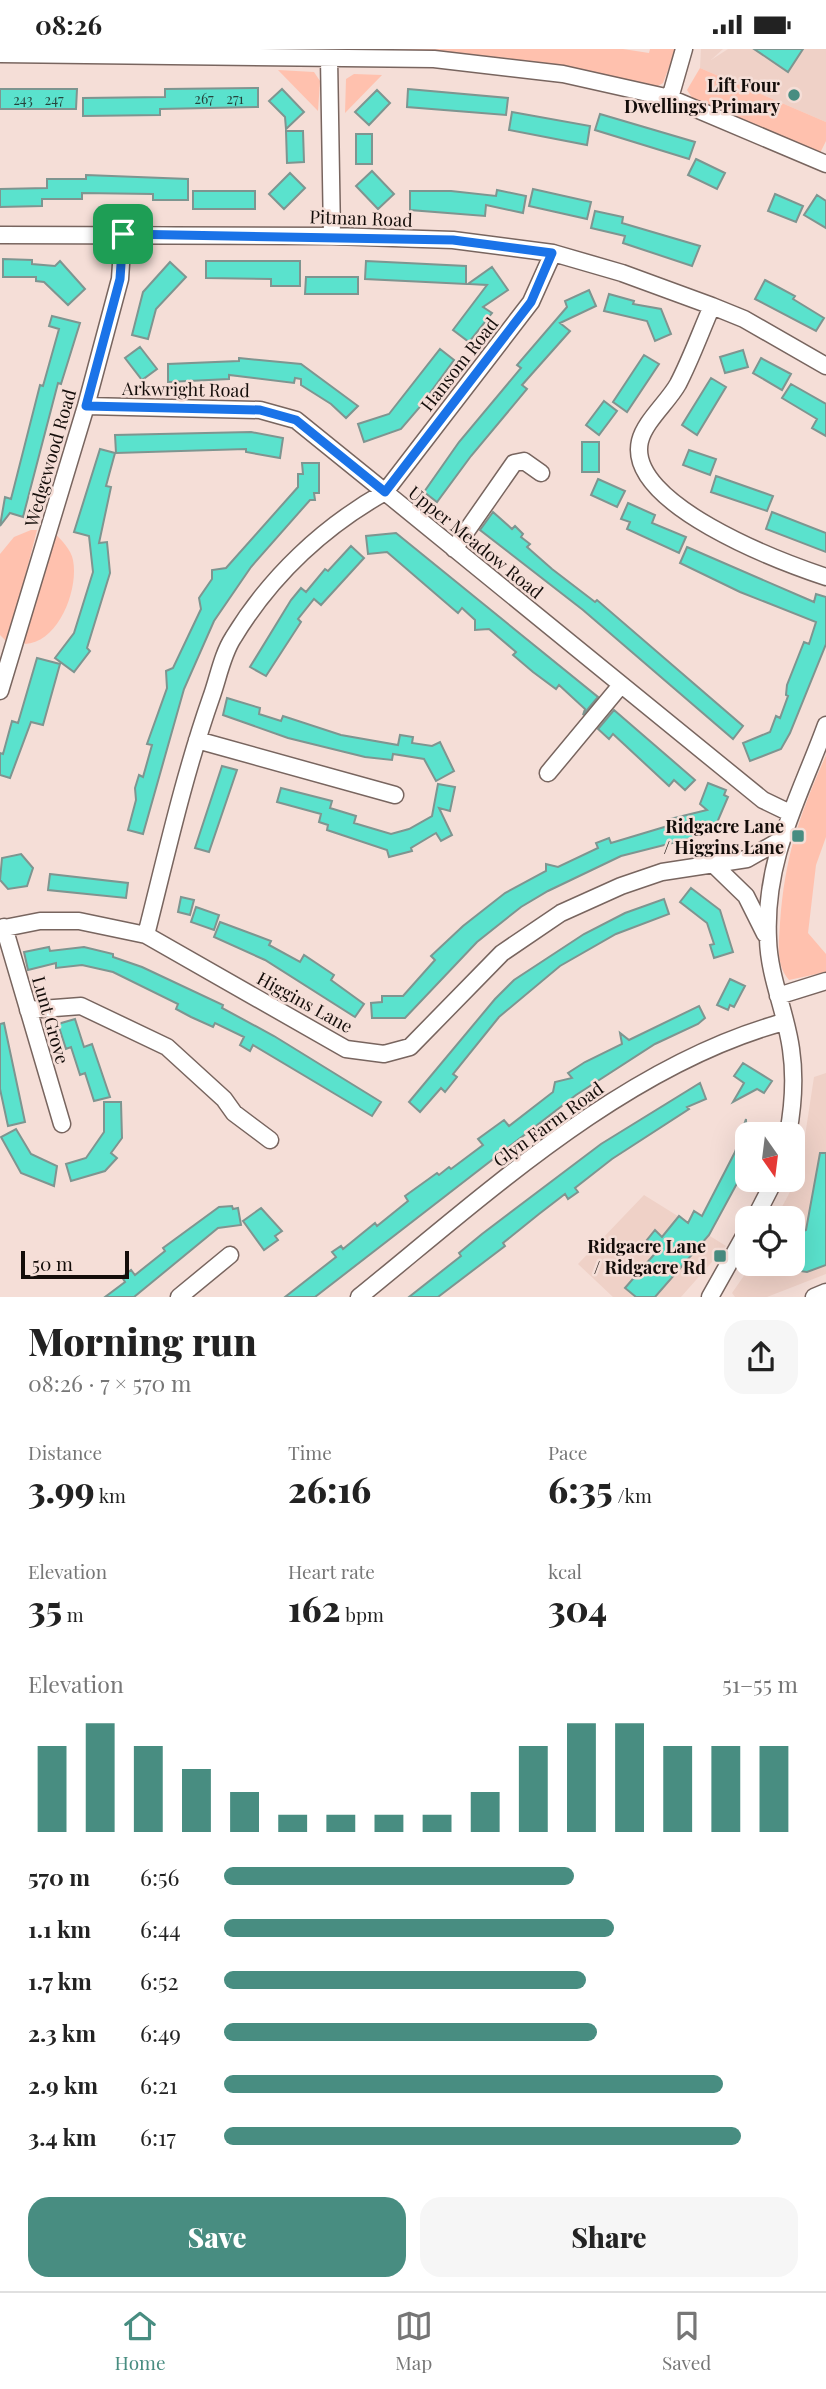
<!DOCTYPE html>
<html lang="en">
<head>
<meta charset="utf-8">
<style>
  body { margin:0; font-family:"Playfair Display",serif; background:#f6f6f6; color:#222; height:100vh; display:flex; flex-direction:column; font-size:26px; white-space:nowrap }
  * { box-sizing:border-box; margin:0 }
  p { font-size:23px; color:#767676 }
  .icon { flex:none; width:38px; height:38px; fill:none; stroke:currentColor; stroke-width:2; stroke-linecap:round; stroke-linejoin:round }
  .map { position:relative; height:1248px; overflow:hidden }
  .sheet { display:flex; flex-direction:column; background:#fff; flex:1 }
  .sheet>* { flex:none }
  .needle { width:46px; rotate:166deg }
  .tools { position:absolute; left:735px; top:1073px; display:grid; gap:14px }
  .tools a { display:grid; place-items:center; width:70px; height:70px; border-radius:14px; background:#fff; box-shadow:0 7px 28px #0002; font-size:35px }
  .scale { position:absolute; left:21px; bottom:18px; width:108px; box-sizing:border-box; padding-left:7px; border:4px solid #140d0a; border-top:0; font-size:19px; line-height:24px; white-space:nowrap; color:#140d0a; -webkit-text-stroke:5px #f5ded7; paint-order:stroke }
  .pin { position:absolute; display:grid; place-items:center; width:60px; height:60px; color:#fff; margin:-30px; border-radius:14px; box-shadow:0 4px 10px #0006 }
  .round { display:grid; place-items:center; flex:none; width:74px; height:74px; border-radius:21px; background:#f6f6f6 }
  .headline { display:flex; align-items:center; justify-content:space-between; height:119px; padding:0 28px }
  h1 { font-size:38px; font-weight:800; line-height:52px }
  .metrics { display:grid; grid-template-columns:repeat(3,1fr); gap:10px; height:119px; padding:7px 28px }
  .metrics div { display:grid; align-content:center }
  .metrics b { font-size:35px; font-weight:800 }
  .metrics small { font-size:19px; font-weight:400 }
  .metrics p { font-size:19px }
  .chart { height:196px; padding:14px 28px }
  .chart p { display:flex; justify-content:space-between }
  .chart svg { width:100%; height:126px; margin-top:7px; stroke:#488d81; stroke-width:6 }
  .button { display:flex; gap:14px; margin-top:auto; padding:14px 28px }
  .button a { flex:1; height:80px; border-radius:21px; background:#488d81; color:#fff; font-size:28px; font-weight:800; line-height:80px; text-align:center }
  .button a+a { background:#f6f6f6; color:#222 }
  ul { padding:0 28px; list-style:none; font-size:23px }
  li { display:grid; grid-template-columns:112px 84px 1fr; align-items:center; height:52px }
  li i { height:18px; border-radius:9px; background:#488d81 }
  .status { display:flex; justify-content:space-between; align-items:center; height:49px; padding:0 35px; background:#fff; direction:ltr }
  .status svg { height:19px; fill:currentColor }
  .tabs { display:flex; justify-content:space-around; align-items:center; height:98px; border-top:2px solid #e0e0e0; background:#fff; font-size:19px; color:#767676 }
  .tabs a { display:grid; justify-items:center; gap:4px }
  .tabs .on { color:#488d81 }
  .map>svg:first-child { display:block }
  .built { fill:#efd1c7 }
  .green { fill:#ffc1ae }
  .building { fill:#5ae2cd; stroke:#7e9590; stroke-width:2 }
  .lines { fill:none; stroke-linecap:round; stroke-linejoin:round }
  .minor-casing { stroke:#78655f; stroke-width:19 }
  .minor { stroke:#fff; stroke-width:16 }
  .route-casing { stroke:#fff; stroke-width:14 }
  .route { stroke:#1a73e8; stroke-width:9 }
  .poi-dot { fill:#488d81; stroke:#f5ded7; stroke-width:2.5 }
  .labels { text-anchor:middle; dominant-baseline:central; stroke-width:5; stroke-linejoin:round; paint-order:stroke }
  .number-label { font-size:14px; fill:#26423b }
  .poi-label { font-size:18px; font-weight:bold; fill:#140d0a; stroke:#f5ded7; text-anchor:end }
  .street-label { font-size:18px; fill:#140d0a; stroke:#f5ded7 }
</style>
</head>
<body>
<div class="status"><b>08:26</b><svg viewBox="0 0 49 12"><path d="M0 12V9h3v3zM5 12V6h3v6zM10 12V3h3v9zM15 12V0h3v12zM26 1h20v11H26zM47 4h2v5h-2z"/></svg></div>
<div class="map">
<svg width="826" height="1248" viewBox="0 0 826 1248">
  <rect width="100%" height="100%" fill="#f5ded7"/>
  <path class="built" d="M 701,0 L 723,0 L 711,11 L 728,0 L 826,0 L 826,73 L 700,19 Z
    M 826,1024 L 826,1225 L 767,1248 L 735,1248 L 732,1244 L 752,1215 L 793,1214 L 793,1169 L 776,1169 L 799,1126 L 814,1028 Z
    M 644,1146 L 726,1197 L 681,1248 L 613,1248 L 578,1215 Z"/>
  <path class="green" d="M 391,0 L 623,0 L 649,4 L 650,0 L 676,0 L 663,34 L 655,39 L 508,9 Z
    M 700,19 L 826,73 L 826,92 L 819,106 L 693,50 L 687,41 Z
    M 278,21 L 314,23 L 320,32 L 318,62 Z
    M 354,25 L 382,26 L 345,64 L 346,30 Z
    M 31,481 L 37,481 L 8,594 L 0,586 L 0,505 L 14,488 Z
    M 54,484 C 62,491 71,501 73,511 C 79,541 58,594 25,595 L 21,588 Z
    M 826,706 L 826,788 L 816,816 L 808,884 L 826,905 L 826,923 L 789,931 C 775,915 779,894 780,874 C 785,806 799,768 826,706 Z"/>
  <path class="building" d="M 754,0 L 803,0 L 788,23 Z
    M 258,39 L 258,58 L 160,60 L 160,66 L 83,67 L 83,49 L 165,48 L 165,40 Z
    M 0,40 L 77,40 L 76,60 L 0,60 Z
    M 282,40 L 304,63 L 286,80 L 285,68 L 269,52 Z
    M 408,40 L 508,49 L 506,66 L 407,58 Z
    M 377,41 L 390,54 L 369,76 L 355,63 Z
    M 512,63 L 590,77 L 587,96 L 509,81 Z
    M 600,65 L 695,93 L 689,110 L 595,81 Z
    M 286,82 L 303,82 L 304,113 L 287,114 Z
    M 356,85 L 372,85 L 372,115 L 356,115 Z
    M 696,110 L 725,124 L 717,140 L 688,126 Z
    M 372,122 L 394,145 L 378,160 L 356,137 Z
    M 290,124 L 305,139 L 284,160 L 269,145 Z
    M 86,126 L 188,130 L 188,151 L 153,151 L 153,145 L 82,144 L 82,150 L 42,150 L 42,157 L 0,158 L 0,140 L 47,139 L 47,130 L 86,130 Z
    M 533,140 L 591,153 L 587,170 L 529,157 Z
    M 497,141 L 526,147 L 523,164 L 486,156 L 485,167 L 410,161 L 410,142 L 451,142 L 496,147 Z
    M 193,142 L 255,142 L 255,160 L 193,160 Z
    M 775,145 L 803,157 L 796,173 L 768,162 Z
    M 817,146 L 826,152 L 826,179 L 804,166 Z
    M 595,162 L 623,168 L 622,174 L 700,197 L 692,217 L 623,194 L 625,187 L 591,179 Z
    M 3,210 L 32,211 L 32,215 L 55,217 L 60,212 L 85,240 L 68,256 L 44,233 L 36,232 L 36,228 L 3,228 Z
    M 206,212 L 300,212 L 300,237 L 271,237 L 271,230 L 206,229 Z
    M 366,212 L 466,217 L 466,235 L 365,230 Z
    M 170,213 L 186,228 L 156,260 L 148,290 L 132,286 L 143,243 Z
    M 492,218 L 508,241 L 483,258 L 492,264 L 469,293 L 453,281 L 487,236 L 468,235 Z
    M 306,228 L 358,228 L 358,245 L 305,245 Z
    M 765,231 L 795,247 L 793,250 L 824,269 L 816,282 L 755,250 Z
    M 589,241 L 596,257 L 560,274 L 570,282 L 522,336 L 527,340 L 471,407 L 437,453 L 424,443 L 459,393 L 521,319 L 517,316 L 567,258 L 565,252 Z
    M 609,245 L 634,252 L 633,255 L 661,260 L 671,285 L 655,292 L 647,272 L 604,262 Z
    M 52,267 L 80,274 L 61,335 L 58,334 L 23,468 L 10,464 L 0,477 L 5,448 L 11,450 L 40,336 L 43,337 L 59,280 L 49,277 Z
    M 140,298 L 157,320 L 142,331 L 125,309 Z
    M 440,300 L 454,311 L 419,359 L 401,380 L 364,393 L 358,375 L 389,365 Z
    M 743,301 L 748,318 L 725,324 L 720,308 Z
    M 644,306 L 659,315 L 627,363 L 613,353 Z
    M 239,309 L 301,315 L 358,357 L 346,369 L 331,355 L 301,336 L 301,330 L 295,329 L 294,334 L 229,326 L 229,330 L 168,333 L 168,315 L 239,312 Z
    M 761,309 L 791,325 L 782,341 L 753,324 Z
    M 711,329 L 726,338 L 697,386 L 682,376 Z
    M 791,335 L 826,355 L 826,387 L 812,379 L 817,370 L 782,349 Z
    M 604,352 L 617,362 L 599,386 L 586,376 Z
    M 251,383 L 283,389 L 280,409 L 246,403 L 246,400 L 116,404 L 115,386 Z
    M 582,393 L 599,393 L 599,423 L 582,423 Z
    M 100,400 L 115,404 L 106,437 L 111,438 L 99,494 L 107,493 L 110,524 L 87,599 L 90,602 L 74,623 L 55,609 L 74,584 L 93,523 L 89,487 L 74,483 Z
    M 689,401 L 716,410 L 710,426 L 683,416 Z
    M 302,414 L 319,414 L 319,444 L 314,444 L 315,451 L 310,451 L 251,518 L 214,572 L 184,640 L 143,785 L 128,781 L 136,751 L 135,739 L 139,726 L 143,728 L 152,696 L 147,695 L 167,639 L 166,622 L 173,619 L 201,560 L 199,549 L 212,530 L 212,521 L 226,519 L 298,438 L 298,425 L 303,425 Z
    M 716,427 L 773,447 L 767,462 L 711,443 Z
    M 598,430 L 625,442 L 617,458 L 591,446 Z
    M 628,454 L 655,466 L 652,474 L 686,488 L 679,504 L 627,480 L 630,473 L 621,470 Z
    M 493,463 L 512,480 L 515,477 L 523,485 L 521,488 L 530,495 L 527,498 L 552,520 L 595,553 L 597,551 L 743,677 L 733,690 L 583,561 L 480,481 Z
    M 772,463 L 826,484 L 826,503 L 766,480 Z
    M 396,484 L 598,648 L 583,666 L 585,660 L 559,636 L 556,640 L 533,623 L 513,606 L 516,603 L 489,580 L 475,581 L 475,571 L 462,559 L 458,564 L 452,559 L 387,503 L 368,505 L 366,487 Z
    M 351,497 L 364,509 L 321,556 L 314,550 L 298,570 L 301,573 L 266,627 L 250,618 L 291,551 L 301,539 L 306,543 L 325,520 L 328,522 Z
    M 687,498 L 814,553 L 816,545 L 826,548 L 826,595 L 790,684 L 781,700 L 750,712 L 743,694 L 770,683 L 776,667 L 780,669 L 788,647 L 786,646 L 787,636 L 804,593 L 809,595 L 816,573 L 740,543 L 680,514 Z
    M 37,609 L 60,615 L 43,676 L 31,673 L 10,729 L 0,726 L 0,704 L 3,705 L 12,672 L 18,674 Z
    M 227,649 L 260,659 L 259,665 L 281,672 L 283,667 L 341,686 L 398,696 L 400,686 L 413,688 L 412,694 L 432,697 L 440,693 L 454,722 L 436,732 L 424,710 L 393,705 L 392,711 L 365,708 L 288,689 L 223,666 Z
    M 614,661 L 695,731 L 685,741 L 674,731 L 669,737 L 613,685 L 609,690 L 598,680 Z
    M 222,717 L 237,721 L 209,803 L 195,799 Z
    M 708,734 L 726,741 L 724,746 L 728,748 L 713,783 L 706,781 L 704,786 L 621,807 L 548,842 L 521,858 L 477,893 L 405,969 L 372,969 L 371,954 L 382,953 L 382,947 L 403,947 L 435,911 L 431,907 L 463,877 L 505,844 L 546,822 L 546,815 L 558,818 L 598,799 L 596,794 L 609,789 L 611,794 L 671,776 L 670,770 L 707,761 L 700,755 Z
    M 438,735 L 455,738 L 450,762 L 439,759 L 452,786 L 441,792 L 436,784 L 411,799 L 412,802 L 389,808 L 387,801 L 327,781 L 328,776 L 319,773 L 321,765 L 277,753 L 281,739 L 332,752 L 330,759 L 356,767 L 354,774 L 391,785 L 409,780 L 432,767 Z
    M 21,805 L 33,819 L 27,837 L 8,840 L 0,831 L 2,809 Z
    M 50,825 L 128,834 L 126,849 L 48,841 Z
    M 691,839 L 720,861 L 733,903 L 714,909 L 710,896 L 714,895 L 707,874 L 680,853 Z
    M 181,848 L 194,851 L 190,866 L 178,863 Z
    M 664,850 L 669,865 L 616,885 L 560,917 L 499,968 L 453,1025 L 457,1028 L 445,1043 L 441,1039 L 420,1063 L 409,1053 L 495,950 L 514,931 L 584,885 L 625,864 Z
    M 196,858 L 219,866 L 214,881 L 191,873 Z
    M 220,873 L 271,892 L 269,896 L 300,913 L 304,906 L 334,926 L 331,931 L 364,955 L 355,968 L 265,911 L 214,888 Z
    M 49,898 L 50,902 L 84,898 L 113,905 L 113,908 L 142,918 L 223,956 L 222,959 L 274,987 L 381,1053 L 372,1067 L 253,996 L 250,1002 L 240,996 L 244,988 L 215,974 L 213,978 L 191,968 L 176,960 L 178,955 L 113,923 L 82,916 L 56,919 L 56,914 L 28,921 L 24,903 Z
    M 730,930 L 745,937 L 734,958 L 730,956 L 728,961 L 717,956 Z
    M 699,957 L 705,969 L 698,975 L 655,995 L 576,1046 L 315,1248 L 285,1248 L 336,1208 L 332,1203 L 341,1197 L 343,1200 L 375,1174 L 377,1177 L 408,1152 L 405,1147 L 437,1124 L 439,1126 L 449,1118 L 451,1120 L 483,1096 L 478,1090 L 504,1071 L 509,1077 L 553,1043 L 555,1033 L 572,1029 L 568,1024 L 585,1013 L 622,995 L 620,984 L 629,991 Z
    M 75,970 L 84,998 L 92,995 L 110,1048 L 94,1052 L 85,1024 L 80,1026 L 71,998 L 66,1000 L 58,975 Z
    M 4,974 L 25,1073 L 8,1077 L 0,1040 L 0,975 Z
    M 743,1014 L 772,1032 L 764,1044 L 757,1040 L 733,1053 L 744,1034 L 734,1027 Z
    M 700,1034 L 706,1050 L 687,1058 L 689,1060 L 612,1110 L 575,1139 L 578,1143 L 568,1150 L 565,1145 L 539,1165 L 503,1194 L 505,1197 L 438,1248 L 409,1248 L 461,1207 L 459,1204 L 482,1185 L 601,1095 Z
    M 104,1053 L 121,1053 L 122,1089 L 111,1104 L 117,1109 L 105,1122 L 71,1132 L 66,1115 L 86,1109 L 104,1083 Z
    M 746,1070 L 747,1116 L 709,1186 L 655,1248 L 636,1248 L 625,1239 L 658,1201 L 647,1191 L 655,1181 L 662,1188 L 679,1167 L 688,1174 L 694,1162 L 702,1167 L 735,1103 Z
    M 16,1080 L 31,1105 L 57,1117 L 54,1137 L 21,1124 L 1,1088 Z
    M 820,1104 L 826,1104 L 826,1216 L 807,1223 L 793,1221 L 793,1186 L 806,1181 Z
    M 232,1157 L 233,1160 L 238,1159 L 241,1176 L 218,1179 L 134,1248 L 105,1248 L 125,1233 L 122,1228 L 131,1221 L 135,1226 L 165,1202 L 163,1199 L 219,1158 Z
    M 261,1159 L 282,1182 L 275,1187 L 278,1191 L 264,1201 L 243,1172 Z"/>
  <g class="lines">
    <defs>
      <path id="minor" d="M 0,5 L 434,10 L 563,25 L 670,49 L 826,115
        M 329,9 L 332,187
        M 670,49 L 684,0
        M 0,186 L 332,187 L 453,191 L 553,204 L 622,224 L 712,257 L 744,270 L 826,317
        M 712,257 C 701,282 691,310 678,335 C 668,353 645,372 640,392 C 625,455 781,513 826,528
        M 86,357 L 260,361 L 296,371 L 385,443 L 531,253 L 553,204
        M 454,500 L 514,414 L 524,412 L 541,424
        M 0,642 L 86,357 L 120,230 L 123,185
        M 197,691 L 395,746
        M 548,724 L 621,636
        M 713,815 L 746,847 L 765,885
        M 4,878 L 62,1075
        M 0,880 L 40,872 L 79,872 L 146,886 L 346,1000 L 384,1005 L 410,998 L 502,904 L 561,864 L 621,837 L 662,823 L 747,810 L 779,792
        M 146,886 C 166,807 184,726 211,649 C 218,630 222,606 233,589 C 270,528 323,478 385,443 L 763,751 L 790,764
        M 778,947 L 826,932
        M 28,961 L 81,957 L 167,998 L 224,1050 L 234,1064 L 270,1091
        M 788,1085 C 793,1058 795,1027 791,1000 C 786,963 769,928 768,890 C 764,809 799,750 826,676
        M 755,1169 L 775,1130
        M 179,1248 L 230,1206
        M 359,1248 C 485,1146 625,1016 784,973
        M 710,1248 L 747,1182
        M 814,1248 L 826,1243"/>
    </defs>
    <use href="#minor" class="minor-casing"/>
    <use href="#minor" class="minor"/>
  </g>
  <g class="lines">
    <defs>
      <path id="route" d="M 123,185 L 453,191 L 552,204 L 531,253 L 385,443 L 296,371 L 260,361 L 86,357 L 120,230 Z"/>
    </defs>
    <use href="#route" class="route-casing"/>
    <use href="#route" class="route"/>
  </g>
  <g class="poi-dot">
    <circle cx="794" cy="46" r="7"/>
    <rect x="791" y="780" width="14" height="14" rx="3.5"/>
    <rect x="713" y="1200" width="14" height="14" rx="3.5"/>
  </g>
  <g class="labels">
    <g class="number-label">
      <text x="204" y="49">267</text>
      <text x="235" y="49">271</text>
      <text x="23" y="50">243</text>
      <text x="54" y="50">247</text>
    </g>
    <g class="poi-label">
      <text x="780" y="36">Lift Four<tspan x="780" dy="21">Dwellings Primary</tspan></text>
      <text x="784" y="777">Ridgacre Lane<tspan x="784" dy="21">/ Higgins Lane</tspan></text>
      <text x="706" y="1197">Ridgacre Lane<tspan x="706" dy="21">/ Ridgacre Rd</tspan></text>
    </g>
    <g class="street-label">
      <text transform="translate(361 169) rotate(2)">Pitman Road</text>
      <text transform="translate(459 315) rotate(-52)">Hansom Road</text>
      <text transform="translate(186 340) rotate(1)">Arkwright Road</text>
      <text transform="translate(50 409) rotate(-74)">Wedgewood Road</text>
      <text transform="translate(476 493) rotate(39)">Upper Meadow Road</text>
      <text transform="translate(305 953) rotate(29)">Higgins Lane</text>
      <text transform="translate(51 971) rotate(74)">Lunt Grove</text>
      <text transform="translate(548 1075) rotate(-36)">Glyn Farm Road</text>
    </g>
  </g>
</svg>
<div class="tools">
<a><svg class="needle" viewBox="-14 -14 28 28"><path d="M0-13l5 13h-10z" fill="#e53935"/><path d="M0 13l5-13h-10z" fill="#767676"/></svg></a>
<a><svg class="icon" aria-label="locate" viewBox="0 0 24 24"><circle cx="12" cy="12" r="6"/><path d="M12 2v4M12 18v4M2 12h4M18 12h4"/></svg></a>
</div>
<div class="scale">50 m</div>
<div class="pin" style="left:123px;top:185px;background:#1e9e55"><svg class="icon" aria-label="arrive" viewBox="0 0 24 24"><path d="M6 21V4h12l-3 4 3 4H6"/></svg></div>
</div>
<section class="sheet">
<div class="headline"><div><h1>Morning run</h1><p>08:26 · 7 × 570 m</p></div><a class="round"><svg class="icon" aria-label="share" viewBox="0 0 24 24"><path d="M12 15V3M7 8l5-5 5 5M5 13v7h14v-7"/></svg></a></div>
<div class="metrics">
<div><p>Distance</p><b>3.99<small> km</small></b></div>
<div><p>Time</p><b>26:16</b></div>
<div><p>Pace</p><b>6:35<small> /km</small></b></div>
</div>
<div class="metrics">
<div><p>Elevation</p><b>35<small> m</small></b></div>
<div><p>Heart rate</p><b>162<small> bpm</small></b></div>
<div><p>kcal</p><b>304</b></div>
</div>
<div class="chart"><p><span>Elevation</span>51–55 m</p>
<svg viewBox="0 0 160 44" preserveAspectRatio="none"><path d="M5 44V14M15 44V6M25 44V14M35 44V22M45 44V30M55 44V38M65 44V38M75 44V38M85 44V38M95 44V30M105 44V14M115 44V6M125 44V6M135 44V14M145 44V14M155 44V14"/></svg>
</div>
<ul>
<li><b>570 m</b>6:56<i style="width:61%"></i></li>
<li><b>1.1 km</b>6:44<i style="width:68%"></i></li>
<li><b>1.7 km</b>6:52<i style="width:63%"></i></li>
<li><b>2.3 km</b>6:49<i style="width:65%"></i></li>
<li><b>2.9 km</b>6:21<i style="width:87%"></i></li>
<li><b>3.4 km</b>6:17<i style="width:90%"></i></li>
</ul>
<div class="button"><a>Save</a><a>Share</a></div>
</section>
<nav class="tabs">
<a class="on"><svg class="icon" aria-label="home" viewBox="0 0 24 24"><path d="M3 11l9-7 9 7M6 9v11h12V9"/></svg>Home</a>
<a><svg class="icon" aria-label="map" viewBox="0 0 24 24"><path d="M3 6l6-2 6 2 6-2v14l-6 2-6-2-6 2zM9 4v14M15 6v14"/></svg>Map</a>
<a><svg class="icon" aria-label="saved" viewBox="0 0 24 24"><path d="M7 4h10v16l-5-4-5 4z"/></svg>Saved</a>
</nav>
</body>
</html>
